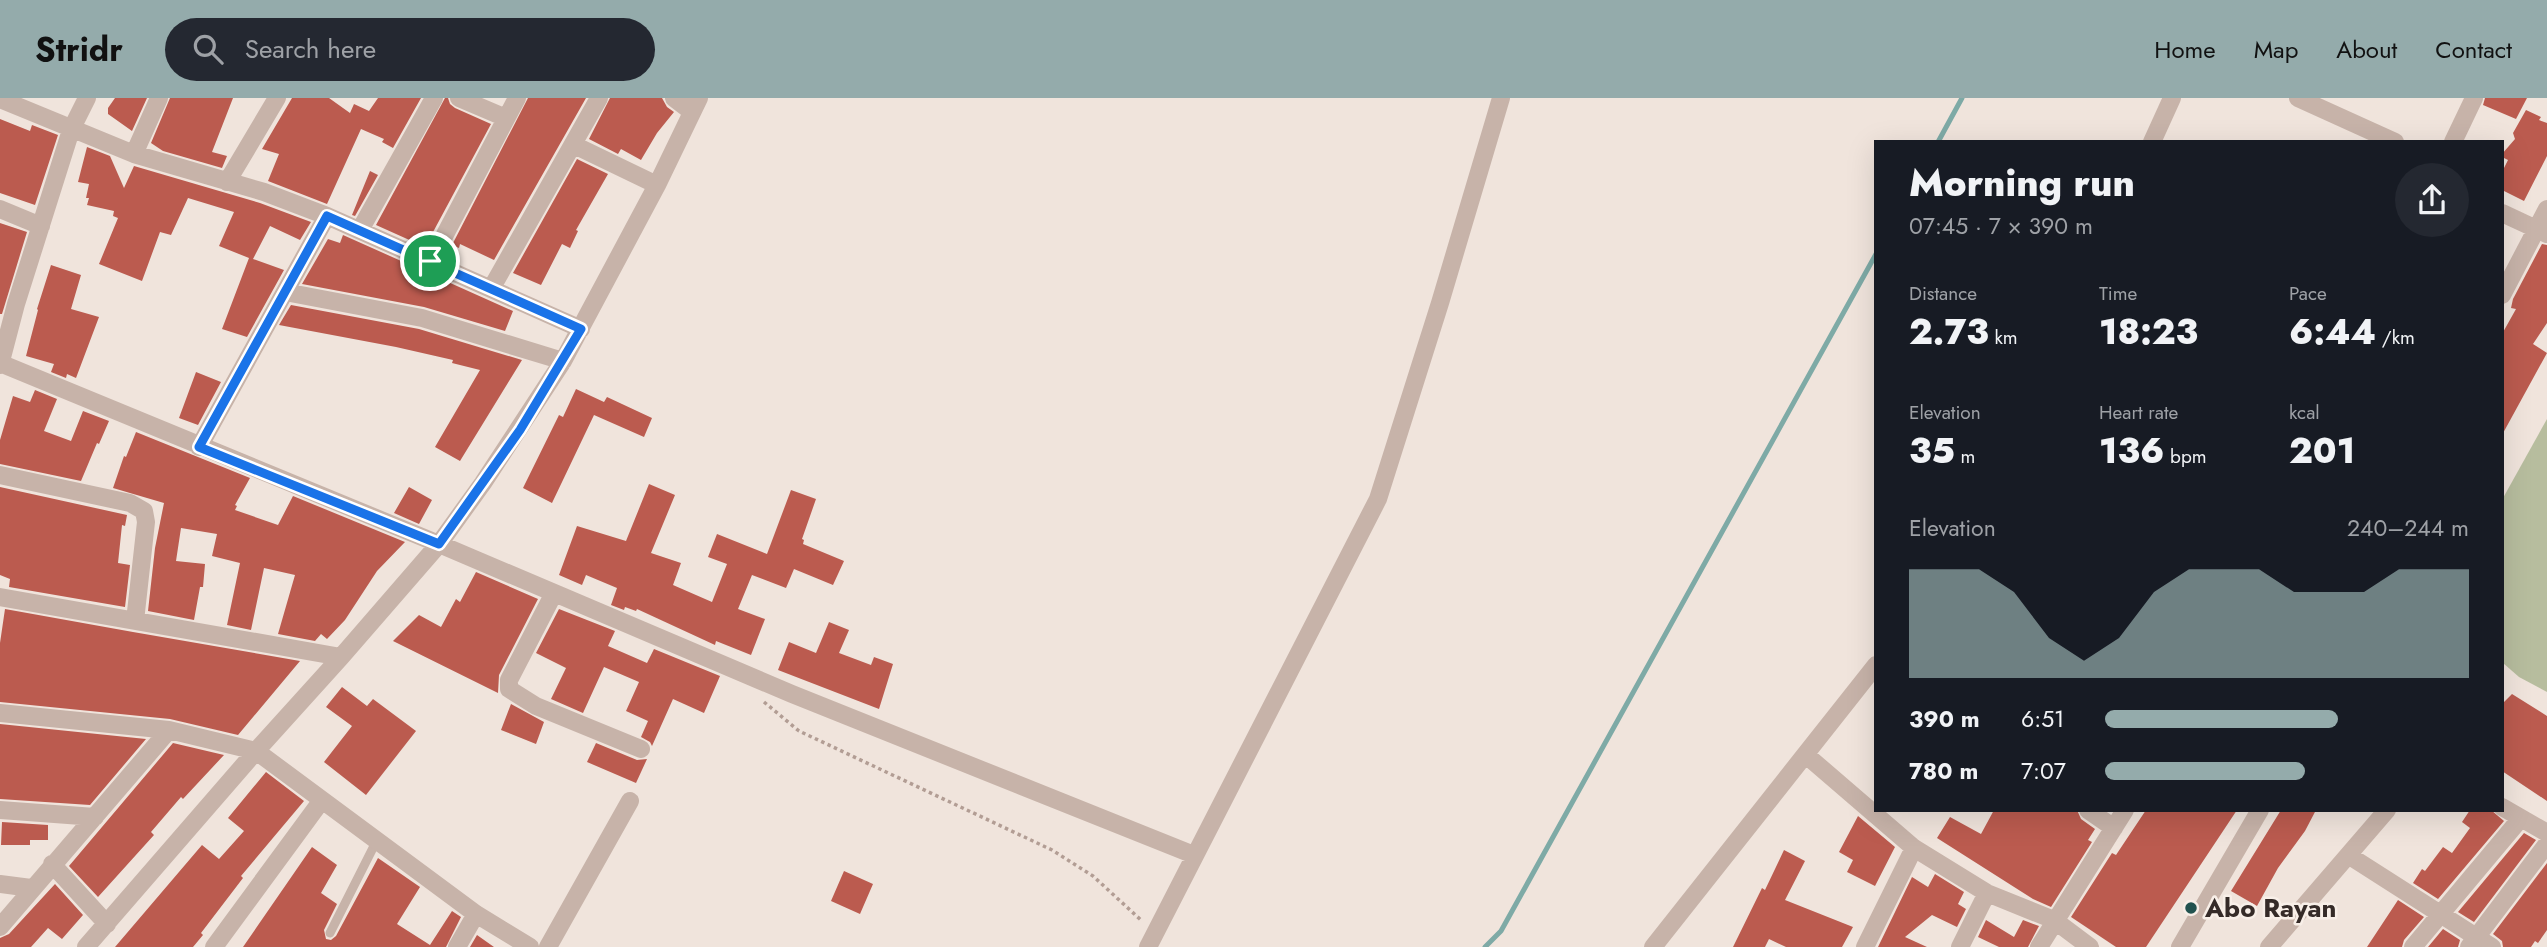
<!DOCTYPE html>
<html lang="en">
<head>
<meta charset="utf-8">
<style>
  body { margin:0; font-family:Jost,sans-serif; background:#242831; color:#f1f3f6; height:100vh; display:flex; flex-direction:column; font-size:26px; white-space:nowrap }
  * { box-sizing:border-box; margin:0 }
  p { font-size:23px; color:#9ea1a6 }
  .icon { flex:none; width:38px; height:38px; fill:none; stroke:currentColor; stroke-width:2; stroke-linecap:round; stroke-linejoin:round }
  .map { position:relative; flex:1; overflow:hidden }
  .panel { position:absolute; left:1874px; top:42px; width:630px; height:672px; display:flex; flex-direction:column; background:#171b24; border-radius:0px; box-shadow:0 7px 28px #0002 }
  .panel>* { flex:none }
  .pin { position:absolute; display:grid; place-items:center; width:60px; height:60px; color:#fff; margin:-30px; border:4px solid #fff; border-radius:50%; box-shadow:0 2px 7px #0007 }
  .round { display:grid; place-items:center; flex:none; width:74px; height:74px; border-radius:37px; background:#242831 }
  .headline { display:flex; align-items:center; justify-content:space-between; height:119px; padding:0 35px }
  h1 { font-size:38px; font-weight:800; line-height:52px }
  .metrics { display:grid; grid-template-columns:repeat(3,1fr); gap:10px; height:119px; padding:7px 35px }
  .metrics div { display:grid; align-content:center }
  .metrics b { font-size:35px; font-weight:800 }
  .metrics small { font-size:19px; font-weight:400 }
  .metrics p { font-size:19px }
  .chart { height:196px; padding:14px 35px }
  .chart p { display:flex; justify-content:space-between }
  .chart svg { width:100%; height:126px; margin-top:7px; fill:#94abab; opacity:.7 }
  ul { padding:0 35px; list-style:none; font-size:23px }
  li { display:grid; grid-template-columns:112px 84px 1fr; align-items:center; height:52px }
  li i { height:18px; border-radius:9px; background:#94abab }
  header { display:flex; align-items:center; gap:42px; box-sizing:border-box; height:98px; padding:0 35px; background:#94abab; color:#111 }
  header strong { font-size:33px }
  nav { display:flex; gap:38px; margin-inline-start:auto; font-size:24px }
  .search { width:490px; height:63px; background:#242831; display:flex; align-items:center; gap:18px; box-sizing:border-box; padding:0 24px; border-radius:38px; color:#9ea1a6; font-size:26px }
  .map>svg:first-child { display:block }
  .green { fill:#b7bd9e }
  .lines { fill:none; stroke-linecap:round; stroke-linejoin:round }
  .stream { stroke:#7eaaa6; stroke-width:5 }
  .building { fill:#bb5b4f }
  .path { stroke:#b29d94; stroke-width:3.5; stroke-dasharray:3.5 3.5; stroke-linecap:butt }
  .service { stroke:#c7b3a9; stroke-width:9 }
  .minor { stroke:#c7b3a9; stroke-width:18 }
  .route-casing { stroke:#fff; stroke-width:14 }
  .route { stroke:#1a73e8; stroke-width:9 }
  .poi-dot { fill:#22524f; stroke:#f8efe8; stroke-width:2.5 }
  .labels { text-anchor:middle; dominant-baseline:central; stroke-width:5; stroke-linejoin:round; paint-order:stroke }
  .poi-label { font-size:26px; font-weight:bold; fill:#352b28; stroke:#f8efe8; text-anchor:start }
</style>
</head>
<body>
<header>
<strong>Stridr</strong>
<div class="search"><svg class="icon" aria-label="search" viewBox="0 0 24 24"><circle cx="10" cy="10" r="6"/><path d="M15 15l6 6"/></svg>Search here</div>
<nav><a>Home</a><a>Map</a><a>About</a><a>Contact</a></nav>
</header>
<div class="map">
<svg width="2547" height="849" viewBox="0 0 2547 849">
  <rect width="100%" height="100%" fill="#f0e4dc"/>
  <path class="green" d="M 2547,321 L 2547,594 L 2519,579 L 2503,565 L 2503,400 Z"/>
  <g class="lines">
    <path class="stream" d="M 1938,44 L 1962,0
      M 1485,849 L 1501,833 L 1876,156"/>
  </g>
  <path class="building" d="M 115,0 L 147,0 L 132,33 L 108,16 L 108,10 Z
    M 170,0 L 233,0 L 212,54 L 227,58 L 222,70 L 163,53 L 151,45 Z
    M 292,0 L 329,0 L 350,15 L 354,6 L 369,13 L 378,0 L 421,0 L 393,50 L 382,44 L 384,41 L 361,31 L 327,106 L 268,83 L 279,56 L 262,51 Z
    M 445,0 L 448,0 L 450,6 L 455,10 L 491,26 L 425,149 L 376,127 Z
    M 528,0 L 586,0 L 494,162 L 460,146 L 459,150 L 452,147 Z
    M 610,0 L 662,0 L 667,9 L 674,14 L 657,35 L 641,62 L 621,51 L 618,56 L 589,41 Z
    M 2485,0 L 2527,0 L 2516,21 L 2483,7 Z
    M 2526,12 L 2541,19 L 2539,22 L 2547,25 L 2547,58 L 2524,103 L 2502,92 L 2502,74 L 2508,62 L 2502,59 L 2502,56 L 2515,41 L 2513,35 Z
    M 0,21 L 30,33 L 32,27 L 58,37 L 35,107 L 0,95 Z
    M 87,49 L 110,58 L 124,90 L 134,68 L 260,105 L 311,124 L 300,142 L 270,128 L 253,161 L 284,172 L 247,239 L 222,231 L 249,160 L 219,148 L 234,114 L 188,100 L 171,137 L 160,134 L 142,183 L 99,166 L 118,120 L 113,118 L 114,113 L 87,107 L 89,100 L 86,100 L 89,86 L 78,84 Z
    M 577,61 L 608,76 L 576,132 L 578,133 L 570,150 L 562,146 L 541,187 L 513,175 Z
    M 370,73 L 378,77 L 355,118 L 352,117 Z
    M 0,125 L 27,134 L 2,216 L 0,216 Z
    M 343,137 L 513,213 L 505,233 L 424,209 L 302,186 L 328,141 L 340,145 Z
    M 2542,146 L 2547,147 L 2547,225 L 2533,246 L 2547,255 L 2502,337 L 2502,236 L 2516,211 L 2511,210 L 2513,201 Z
    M 51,167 L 81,177 L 71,211 L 99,219 L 76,280 L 67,276 L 66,280 L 51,274 L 54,266 L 26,258 L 38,212 L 37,211 Z
    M 291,207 L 419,231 L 522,262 L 460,363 L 435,349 L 480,272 L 452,265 L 453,262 L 396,249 L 279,227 Z
    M 196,274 L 221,284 L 198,327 L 179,320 Z
    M 576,291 L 604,304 L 607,299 L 652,320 L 644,339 L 594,317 L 552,405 L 523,390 L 559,317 L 563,319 Z
    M 35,292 L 57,301 L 44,333 L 71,343 L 83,313 L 109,323 L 99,346 L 97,345 L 81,383 L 0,366 L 0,342 L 13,298 L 30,304 Z
    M 136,334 L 250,380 L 235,407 L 237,408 L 235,412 L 278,427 L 293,398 L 405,444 L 377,473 L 345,522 L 327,541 L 321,536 L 315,543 L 278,536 L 295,477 L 264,470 L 251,532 L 227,527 L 240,465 L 212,458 L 217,436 L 181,430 L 176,463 L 205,466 L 203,489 L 200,489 L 194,522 L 148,513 L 155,450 L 164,405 L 113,390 L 124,358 L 126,359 Z
    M 649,386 L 675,397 L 651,455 L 681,465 L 673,487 L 712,504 L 727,466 L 708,459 L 717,436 L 767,456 L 791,392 L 816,401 L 802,441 L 804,442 L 803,446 L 844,463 L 833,487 L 794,471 L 786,490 L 752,477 L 738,511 L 765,521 L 751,557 L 716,543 L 715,547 L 637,511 L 636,513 L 625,509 L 624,512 L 611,507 L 617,490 L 586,477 L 582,487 L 559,477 L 577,428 L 626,443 Z
    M 0,389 L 127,417 L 125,428 L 122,427 L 118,465 L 130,467 L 125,509 L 9,489 L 10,481 L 0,477 Z
    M 409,389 L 432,402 L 419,426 L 394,415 Z
    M 476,474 L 538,501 L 499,577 L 498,595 L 393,543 L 419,517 L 441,529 L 456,501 L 460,504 Z
    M 5,511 L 133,534 L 300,563 L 238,637 L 170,621 L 0,604 L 0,545 Z
    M 559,511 L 615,533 L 608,548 L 647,565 L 654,551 L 720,578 L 704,615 L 673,601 L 652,648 L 650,644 L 641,639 L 648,623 L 626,613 L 639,584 L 604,569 L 583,615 L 551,601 L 566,570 L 536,555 Z
    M 829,524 L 849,532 L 839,555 L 871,567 L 874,559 L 893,566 L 879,611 L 778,572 L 789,544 L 816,555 Z
    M 342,589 L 367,608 L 373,601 L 416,633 L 366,697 L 324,664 L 352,628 L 326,609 Z
    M 2512,596 L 2547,618 L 2547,703 L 2502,673 L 2502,606 Z
    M 511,606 L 544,624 L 536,646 L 501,632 Z
    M 0,626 L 146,641 L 90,707 L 0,701 Z
    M 173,645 L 224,657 L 183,701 L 181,699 L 151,734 L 154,737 L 98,799 L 69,768 Z
    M 596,645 L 637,662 L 647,661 L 636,685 L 587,664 Z
    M 266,674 L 304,703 L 241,778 L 243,780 L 201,835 L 203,837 L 193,849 L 115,849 L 202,747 L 219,761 L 244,733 L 228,720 Z
    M 1994,712 L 2077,712 L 2081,721 L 2095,731 L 2088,742 L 2092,744 L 2051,809 L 2033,801 L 1937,740 L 1950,719 L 1981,736 Z
    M 2146,712 L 2237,712 L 2146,849 L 2116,849 L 2071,819 L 2112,755 L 2116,757 Z
    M 2281,712 L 2316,712 L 2305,733 L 2278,770 L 2257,808 L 2231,793 Z
    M 2470,712 L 2491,712 L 2504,723 L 2438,801 L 2413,785 L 2422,771 L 2425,773 L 2443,749 L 2452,755 L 2470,730 L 2462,724 Z
    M 1858,718 L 1895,749 L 1875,788 L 1847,774 L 1853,762 L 1839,754 Z
    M 2,724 L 48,727 L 48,742 L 30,742 L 30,747 L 1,747 Z
    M 2524,735 L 2536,742 L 2474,824 L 2458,814 Z
    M 312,749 L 337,767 L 321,795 L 337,806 L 324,832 L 326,841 L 331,842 L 336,838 L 378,760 L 420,789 L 397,826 L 430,847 L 452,813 L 461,819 L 446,849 L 243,849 Z
    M 1784,752 L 1805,763 L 1785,802 L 1853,829 L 1842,849 L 1786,849 L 1769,841 L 1765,849 L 1733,849 L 1762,790 L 1765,792 Z
    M 2547,765 L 2547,832 L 2538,845 L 2535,843 L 2531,849 L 2503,849 L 2502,843 L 2493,836 Z
    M 844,773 L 873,786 L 860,816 L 831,803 Z
    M 1935,776 L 1964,794 L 1958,806 L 1966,811 L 1957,829 L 1932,817 L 1905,839 L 1927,849 L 1878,849 L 1912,779 L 1928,789 Z
    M 55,786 L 83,817 L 62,841 L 48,830 L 31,849 L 0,849 L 0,840 L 9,836 Z
    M 2398,802 L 2424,819 L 2404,842 L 2402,849 L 2367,849 Z
    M 1986,822 L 2014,839 L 2023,822 L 2039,828 L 2028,849 L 1999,849 L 1978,839 Z
    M 2443,831 L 2460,842 L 2458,849 L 2428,849 Z
    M 477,837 L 494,849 L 470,849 Z"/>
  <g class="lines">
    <path class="path" d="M 764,604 L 799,633 L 1052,752 L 1093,778 L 1142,823"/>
    <path class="service" d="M 330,835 L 377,742"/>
    <path class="minor" d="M 459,0 L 506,20
      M 674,0 L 691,13
      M 2298,0 L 2395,44
      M 0,1 L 134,56 L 264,94 L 327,118 L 581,231
      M 2152,44 L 2172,0
      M 2453,44 L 2474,0
      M 574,47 L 657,87
      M 134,56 L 159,0
      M 227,84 L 277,0
      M 0,111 L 41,128
      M 2502,115 L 2547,136
      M 360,132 L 434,0
      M 431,163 L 517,0
      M 491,191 L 599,0
      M 285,194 L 422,220 L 563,263
      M 2502,197 L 2547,111
      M 0,265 L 439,446 L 792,596 L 1194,757
      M 0,267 L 16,206 L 71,32 L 87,0
      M 199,349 L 327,118
      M 0,377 L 130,405 L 144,413 L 146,424 L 135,523
      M 554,495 L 509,582 L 509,591 L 536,608 L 641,651
      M 0,499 L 341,559
      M 0,615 L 169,632 L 256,653 L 476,816 L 530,849
      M 1806,657 L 1914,750 L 1987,795 L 2054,822 L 2090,849
      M 2502,709 L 2547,735
      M 0,712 L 95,719
      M 2088,712 L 2114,730
      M 2348,757 L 2492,849
      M 52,766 L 107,826
      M 0,786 L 31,790
      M 0,829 L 169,632
      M 86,849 L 256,653 L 341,559 L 439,446 L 483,385 L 563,263 L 657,87 L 699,0
      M 214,849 L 322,702
      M 457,849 L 476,816
      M 548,849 L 630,703
      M 1148,849 L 1378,401 L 1440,205 L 1501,0
      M 1653,849 L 1876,567
      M 1865,849 L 1914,750
      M 1960,849 L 1987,795
      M 2039,849 L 2125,712
      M 2180,849 L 2260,712
      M 2269,849 L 2387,712
      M 2413,849 L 2521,720
      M 2469,849 L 2547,746"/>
  </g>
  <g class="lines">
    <defs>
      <path id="route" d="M 327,118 L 581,231 L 520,332 L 439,446 L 199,349 Z"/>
    </defs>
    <use href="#route" class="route-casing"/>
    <use href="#route" class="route"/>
  </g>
  <circle class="poi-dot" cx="2191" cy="810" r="7"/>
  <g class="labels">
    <g class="poi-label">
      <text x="2205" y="810">Abo Rayan</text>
    </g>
  </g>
</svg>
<div class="pin" style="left:430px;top:163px;background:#1e9e55"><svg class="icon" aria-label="arrive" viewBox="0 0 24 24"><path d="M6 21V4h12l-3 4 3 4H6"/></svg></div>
<section class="panel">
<div class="headline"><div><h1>Morning run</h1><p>07:45 · 7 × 390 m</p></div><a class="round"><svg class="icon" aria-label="share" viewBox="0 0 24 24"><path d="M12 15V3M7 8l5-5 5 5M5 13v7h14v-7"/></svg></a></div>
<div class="metrics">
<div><p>Distance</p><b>2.73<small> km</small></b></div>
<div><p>Time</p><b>18:23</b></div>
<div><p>Pace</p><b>6:44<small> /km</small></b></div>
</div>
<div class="metrics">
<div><p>Elevation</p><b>35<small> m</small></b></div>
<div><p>Heart rate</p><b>136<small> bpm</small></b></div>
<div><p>kcal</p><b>201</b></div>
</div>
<div class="chart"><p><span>Elevation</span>240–244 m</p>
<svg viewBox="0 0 160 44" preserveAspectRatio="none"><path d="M0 44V6L10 6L20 6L30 14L40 30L50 38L60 30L70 14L80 6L90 6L100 6L110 14L120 14L130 14L140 6L150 6L160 6V44z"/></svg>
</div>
<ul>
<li><b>390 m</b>6:51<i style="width:64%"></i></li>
<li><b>780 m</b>7:07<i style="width:55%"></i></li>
</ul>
</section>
</div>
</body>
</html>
